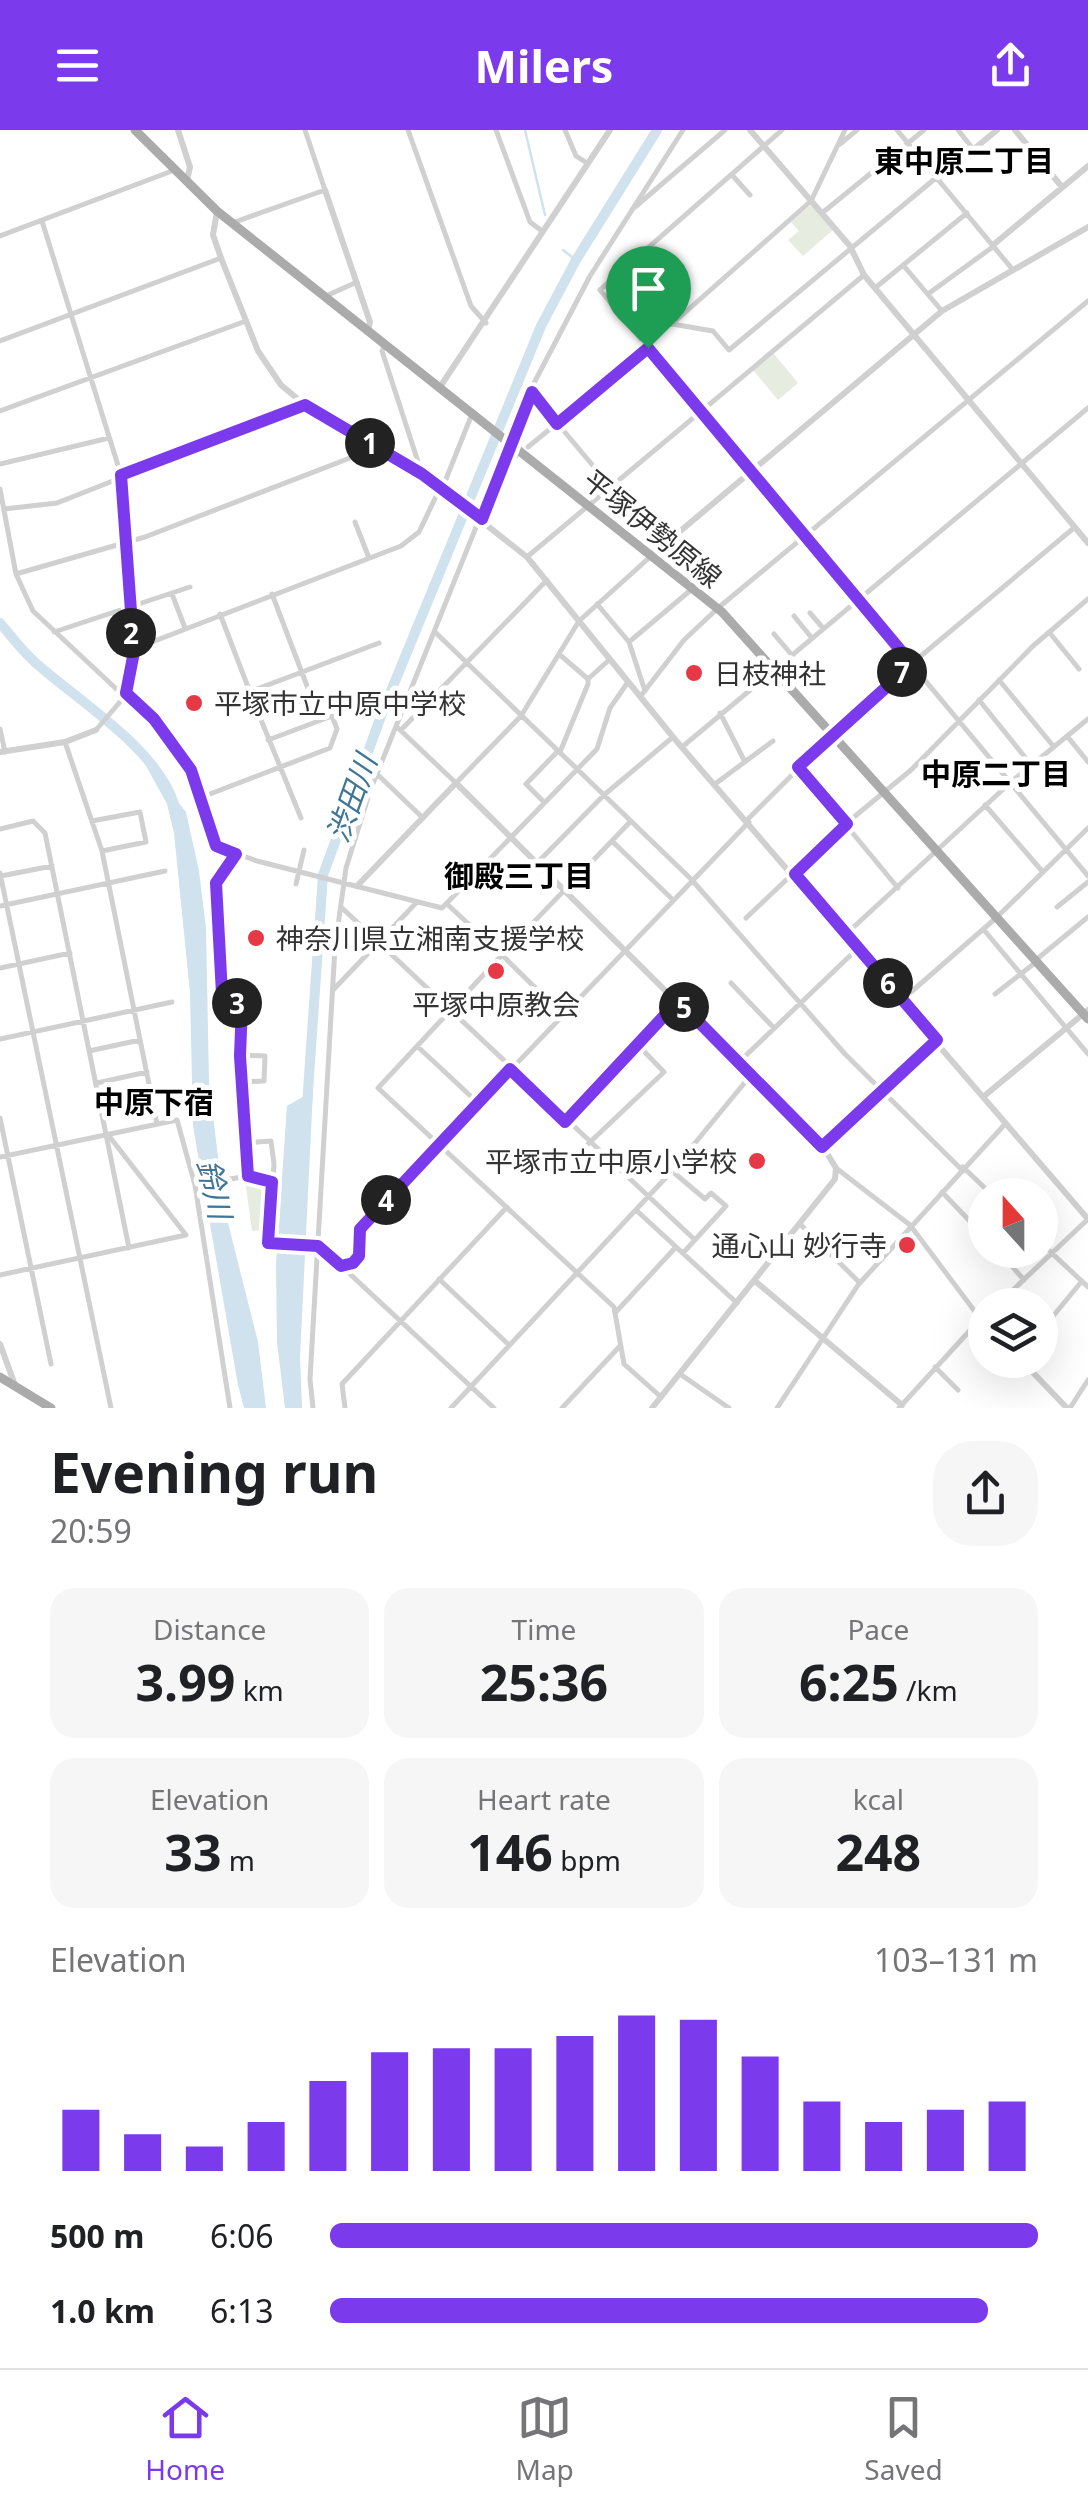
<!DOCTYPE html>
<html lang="en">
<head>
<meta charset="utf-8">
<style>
  body { margin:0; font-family:"Noto Sans","Noto Sans JP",sans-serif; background:#f6f6f6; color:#202124; height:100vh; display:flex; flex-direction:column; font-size:38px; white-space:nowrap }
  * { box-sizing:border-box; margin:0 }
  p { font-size:32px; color:#757577 }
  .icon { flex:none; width:55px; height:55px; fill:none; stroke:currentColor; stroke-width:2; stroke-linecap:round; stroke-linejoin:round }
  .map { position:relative; height:1278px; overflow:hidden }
  .details { display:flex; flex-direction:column; background:#fff; flex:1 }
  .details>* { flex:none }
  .needle { width:65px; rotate:339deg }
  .controls { position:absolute; left:968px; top:1048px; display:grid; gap:20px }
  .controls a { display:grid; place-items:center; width:90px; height:90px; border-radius:50%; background:#fff; box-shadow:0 10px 40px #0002; font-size:50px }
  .pin { position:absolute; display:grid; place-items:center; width:85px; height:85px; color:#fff; margin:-102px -42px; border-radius:50% 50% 50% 0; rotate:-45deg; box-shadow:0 0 10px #0007 }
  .pin .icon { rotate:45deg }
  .km { position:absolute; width:50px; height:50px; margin:-25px; border-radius:50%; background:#222; color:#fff; font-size:28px; line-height:50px; text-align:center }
  .round { display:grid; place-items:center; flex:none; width:105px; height:105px; border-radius:40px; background:#f6f6f6 }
  .summary { display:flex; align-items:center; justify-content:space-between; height:170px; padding:0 50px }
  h1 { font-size:55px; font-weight:700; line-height:75px }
  .stats { display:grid; grid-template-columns:repeat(3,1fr); gap:15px; height:170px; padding:10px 50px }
  .stats div { display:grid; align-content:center; border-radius:25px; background:#f6f6f6; text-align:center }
  .stats b { font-size:50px; font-weight:700 }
  .stats small { font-size:28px; font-weight:400 }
  .stats p { font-size:28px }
  .chart { height:280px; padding:20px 50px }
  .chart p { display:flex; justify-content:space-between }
  .chart svg { width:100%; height:180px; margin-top:10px; stroke:#7c3aed; stroke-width:6 }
  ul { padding:0 50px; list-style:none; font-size:32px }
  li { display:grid; grid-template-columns:160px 120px 1fr; align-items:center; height:75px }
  li i { height:25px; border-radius:12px; background:#7c3aed }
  header { display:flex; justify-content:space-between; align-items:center; height:130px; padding:0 50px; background:#7c3aed; color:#fff; font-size:45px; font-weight:700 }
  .dock { display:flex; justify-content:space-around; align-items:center; height:140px; border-top:2px solid #e0e0e0; background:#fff; font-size:28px; color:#757577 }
  .dock a { display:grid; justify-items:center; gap:5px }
  .dock .active { color:#7c3aed }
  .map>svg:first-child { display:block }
  .green { fill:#e6ecdf }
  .water { fill:#cfe2ee }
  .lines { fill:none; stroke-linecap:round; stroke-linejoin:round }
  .stream { stroke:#cfe2ee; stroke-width:2.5 }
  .river { stroke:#cfe2ee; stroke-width:10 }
  .minor { stroke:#d0d0d0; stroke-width:5 }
  .tertiary { stroke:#d0d0d0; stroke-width:6 }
  .primary { stroke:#ababab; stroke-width:9 }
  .route-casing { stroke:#fff; stroke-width:20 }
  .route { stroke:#7c3aed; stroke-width:12 }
  .poi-dot { fill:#e63946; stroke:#fff; stroke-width:4 }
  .labels { text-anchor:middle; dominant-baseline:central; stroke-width:10; stroke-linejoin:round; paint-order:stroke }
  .street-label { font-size:28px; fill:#333; stroke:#fff }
  .poi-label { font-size:28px; fill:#333; stroke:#fff; text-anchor:start }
  .neighbourhood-label { font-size:30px; font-weight:bold; fill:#000; stroke:#fff }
  .water-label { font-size:30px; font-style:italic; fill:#3f7597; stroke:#fff }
</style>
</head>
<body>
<header><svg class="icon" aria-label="menu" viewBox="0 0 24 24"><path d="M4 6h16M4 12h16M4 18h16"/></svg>Milers<svg class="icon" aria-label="share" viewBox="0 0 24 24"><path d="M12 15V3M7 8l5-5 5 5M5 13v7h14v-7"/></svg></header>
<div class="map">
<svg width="1088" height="1278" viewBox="0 0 1088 1278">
  <rect width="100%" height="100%" fill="#fff"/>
  <path class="green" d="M 811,75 L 834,99 L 803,126 L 788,110 L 799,101 L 791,92 Z
    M 774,224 L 798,253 L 778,270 L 753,240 Z
    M 253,1049 L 270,1055 L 267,1100 L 252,1101 L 245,1050 Z"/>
  <path class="water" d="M 139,623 L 186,682 L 199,741 L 206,798 L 209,952 L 224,1077 L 258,1212 L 266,1278 L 244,1278 L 238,1255 L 193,996 L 190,863 L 174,703 L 167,674 Z
    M 313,961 L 300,1227 L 302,1278 L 285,1278 L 277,1212 L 276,1134 L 287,976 Z"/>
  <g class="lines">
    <path class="stream" d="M 525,0 L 545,85
      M 563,120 L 576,130"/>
    <path class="river" d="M 0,493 C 12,507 23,522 37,534 C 81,573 156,618 174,674
      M 307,975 L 323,745 L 384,578 L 541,196 L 576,130 L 657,0"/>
    <path class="minor" d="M 408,0 L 471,176 L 486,193
      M 496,0 L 530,92 L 542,101
      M 565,0 L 576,26 L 587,33
      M 782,0 L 600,160 L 1088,746
      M 897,0 L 1013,140
      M 958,0 L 973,19
      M 840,14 L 857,0
      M 732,45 L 750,65
      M 635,77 L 725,0
      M 822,83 L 924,0
      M 42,91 L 121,345 L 135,521
      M 232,93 L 325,60 L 305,0
      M 0,106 L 172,41
      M 903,135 L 942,181
      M 875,158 L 967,83
      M 928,164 L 994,116
      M 326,166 L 357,152
      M 672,194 L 713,201 L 729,220 L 937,47
      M 633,198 L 672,194 L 811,71 L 845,0
      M 0,211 L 221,128
      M 385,215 L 382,221 L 422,344
      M 532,263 L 662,418
      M 0,281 L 246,191
      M 528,317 L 649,218
      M 0,334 L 109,308
      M 503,337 L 516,326
      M 0,359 L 16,444 L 33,481 L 172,611 L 202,667 L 216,716 L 257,731 L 442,778 L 597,619 L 610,578 L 628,552
      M 442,359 L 472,284
      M 4,379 L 57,373 L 305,275
      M 355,392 L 369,428
      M 527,427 L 864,145
      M 16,444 L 145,407 L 376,318
      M 172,464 L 185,498
      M 272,464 L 320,590
      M 597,474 L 629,512 L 645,561
      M 810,483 L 823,498
      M 220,484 L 255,575 L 277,579 L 311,567
      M 794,486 L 811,507
      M 54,502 L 190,457
      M 435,502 L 691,749 L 845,924 L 961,1039
      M 1049,502 L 1079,539
      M 774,504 L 791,524
      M 629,512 L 692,459
      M 559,524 L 588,549 L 588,554 L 560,622
      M 588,549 L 609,530
      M 999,550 L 1054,617
      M 249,562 L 379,513
      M 640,567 L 684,510 L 718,478 L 1088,171
      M 979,570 L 1032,636
      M 255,575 L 301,688
      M 720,583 L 744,630
      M 397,597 L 456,653 L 521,586 L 579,491 L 650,427
      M 0,599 L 5,622
      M 96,600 L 125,566 L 132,528 L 139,517 L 401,416 L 419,402 L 440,358
      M 401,600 L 547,450
      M 1067,606 L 1088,632
      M 65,612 L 102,721 L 157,994
      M 682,617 L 1088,278
      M 798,637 L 898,758
      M 377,644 L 423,688
      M 715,654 L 773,611
      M 202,667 L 330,618 L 337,599 L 332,586 L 268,610
      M 544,672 L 526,654 L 558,621
      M 985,675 L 1042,741
      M 747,690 L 861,576 L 1075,397
      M 92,691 L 140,682 L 146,712 L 102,721
      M 0,699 L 33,691 L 45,703 L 129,1118
      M 612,711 L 671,768
      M 236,724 L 216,753 L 222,864 L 226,871 L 242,874 L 241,952 L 248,1046
      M 538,732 L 604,665 L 673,607
      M 0,743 L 111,1278
      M 1,746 L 52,736
      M 296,754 L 304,720
      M 447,774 L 502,825 L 378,958 L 614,1177 L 624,1234 L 661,1267
      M 0,776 L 165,741
      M 341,777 L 695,1110
      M 1057,777 L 1088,752
      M 746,788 L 843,696 L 911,640 L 1033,516 L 1088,469
      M 984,800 L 1088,924
      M 845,805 L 1011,652 L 1088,589
      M 1037,829 L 1088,787
      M 0,838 L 70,823
      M 731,853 L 774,898
      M 333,860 L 417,772
      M 995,864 L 1036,832
      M 903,869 L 996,788 L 1088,698
      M 561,883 L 502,825 L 631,691
      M 0,909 L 172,872
      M 417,916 L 477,972
      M 89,921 L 140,910
      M 240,925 L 265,926 L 264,951 L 242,952
      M 739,932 L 856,820
      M 97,953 L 147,942
      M 0,988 L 51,1234
      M 565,992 L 678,871
      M 246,1013 L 271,1011 L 274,1034 L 269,1113 L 323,1119 L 494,1278
      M 588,1014 L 664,942 L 637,914
      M 0,1027 L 177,990 L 195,1055 L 248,1046 L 271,1052
      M 963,1037 L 992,1065
      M 836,1038 L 910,1095 L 985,1195
      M 672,1041 L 705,1069 L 711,1063 L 726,1076 L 683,1123
      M 195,1055 L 230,1278
      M 942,1062 L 985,1107
      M 636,1080 L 737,1173
      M 800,1094 L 860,1153
      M 1040,1112 L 1088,1157
      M 998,1120 L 1024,1150
      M 341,1136 L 359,1126 L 360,1099 L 394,1061 L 749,692
      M 0,1145 L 186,1105 L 109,1006
      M 439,1149 L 509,1215
      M 997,1175 L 1088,1089
      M 615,1183 L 676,1117
      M 1040,1202 L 1082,1151
      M 935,1237 L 958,1260
      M 680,1244 L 729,1278
      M 313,1278 L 310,1249 L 335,817 L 346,738 L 370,661 L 534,253 L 590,146 L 683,0
      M 345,1278 L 342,1254 L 507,1077
      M 451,1278 L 672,1041 L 751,945
      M 562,1278 L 620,1216
      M 777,1278 L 858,1155 L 1006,993
      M 899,1278 L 985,1184
      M 1070,1278 L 1088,1250"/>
    <path class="tertiary" d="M 178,0 L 190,37 L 187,50
      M 750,0 L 850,116 L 864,145 L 1088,413
      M 1015,0 L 1062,57
      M 939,48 L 997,0
      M 325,60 L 370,192 L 368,200
      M 217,81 L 213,105 L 221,128 L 258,221 L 281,255 L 305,275 L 422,344 L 527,427 L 673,607 L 1088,1089
      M 993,115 L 1088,36
      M 440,257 L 610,0
      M 653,424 L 942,181 L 1088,97
      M 0,622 L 65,612 L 96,600
      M 357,756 L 456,653 L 823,1017 L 836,1038 L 835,1049 L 652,1278
      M 983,967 L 1088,880
      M 823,1017 L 937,910
      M 755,1151 L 902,1275
      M 0,1214 L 15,1255
      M 1021,1230 L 1067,1278"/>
    <path class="primary" d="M 135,0 L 217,81 L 722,482 L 1088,889
      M 0,1247 L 51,1278"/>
  </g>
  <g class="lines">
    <defs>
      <path id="route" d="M 648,218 L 912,534 L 798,637 L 847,694 L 795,744 L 937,910 L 822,1017 L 678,871 L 565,992 L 510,939 L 360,1099 L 359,1126 L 353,1133 L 341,1136 L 318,1116 L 268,1113 L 272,1052 L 248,1046 L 240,926 L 242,874 L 226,871 L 222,864 L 216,753 L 236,724 L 216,716 L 191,640 L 154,589 L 126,563 L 134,522 L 121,345 L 305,275 L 422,344 L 482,389 L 532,262 L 557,294 Z"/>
    </defs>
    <use href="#route" class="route-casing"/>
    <use href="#route" class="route"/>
  </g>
  <g class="poi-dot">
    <circle cx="694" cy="543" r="10"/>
    <circle cx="194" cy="573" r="10"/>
    <circle cx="256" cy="808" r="10"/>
    <circle cx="496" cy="841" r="10"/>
    <circle cx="757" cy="1031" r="10"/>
    <circle cx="907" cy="1115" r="10"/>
  </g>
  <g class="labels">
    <g class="street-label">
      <text transform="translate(653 398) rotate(39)">平塚伊勢原線</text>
    </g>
    <g class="poi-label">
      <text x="714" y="543">日枝神社</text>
      <text x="214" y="573">平塚市立中原中学校</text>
      <text x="276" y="808">神奈川県立湘南支援学校</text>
      <text x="496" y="874" text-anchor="middle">平塚中原教会</text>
      <text x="737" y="1031" text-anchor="end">平塚市立中原小学校</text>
      <text x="887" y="1115" text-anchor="end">通心山 妙行寺</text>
    </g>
    <g class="neighbourhood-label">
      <text x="964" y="30">東中原二丁目</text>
      <text x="996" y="643">中原二丁目</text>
      <text x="519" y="745">御殿三丁目</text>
      <text x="154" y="971">中原下宿</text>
    </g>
    <g class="water-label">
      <text transform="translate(351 668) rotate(-70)">渋田川</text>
      <text transform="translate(215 1059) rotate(77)">鈴川</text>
    </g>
  </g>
</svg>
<div class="controls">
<a><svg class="needle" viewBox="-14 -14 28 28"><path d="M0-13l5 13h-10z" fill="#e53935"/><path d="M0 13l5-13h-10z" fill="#757577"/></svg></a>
<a><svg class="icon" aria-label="layers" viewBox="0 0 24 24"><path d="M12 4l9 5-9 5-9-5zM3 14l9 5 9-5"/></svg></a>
</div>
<div class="pin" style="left:648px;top:218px;background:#1e9e55"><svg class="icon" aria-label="arrive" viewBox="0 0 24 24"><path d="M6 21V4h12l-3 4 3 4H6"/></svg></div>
<b class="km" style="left:370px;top:313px">1</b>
<b class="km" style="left:131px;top:503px">2</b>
<b class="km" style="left:237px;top:873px">3</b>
<b class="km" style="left:386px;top:1070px">4</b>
<b class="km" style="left:684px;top:877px">5</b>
<b class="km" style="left:888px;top:853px">6</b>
<b class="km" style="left:902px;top:542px">7</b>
</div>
<section class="details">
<div class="summary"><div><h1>Evening run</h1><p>20:59</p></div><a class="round"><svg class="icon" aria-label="share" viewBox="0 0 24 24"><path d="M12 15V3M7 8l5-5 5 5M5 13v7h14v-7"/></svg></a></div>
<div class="stats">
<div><p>Distance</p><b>3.99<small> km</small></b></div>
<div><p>Time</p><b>25:36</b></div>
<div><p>Pace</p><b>6:25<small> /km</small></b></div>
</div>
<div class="stats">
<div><p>Elevation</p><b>33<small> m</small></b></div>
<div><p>Heart rate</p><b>146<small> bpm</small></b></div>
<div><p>kcal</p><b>248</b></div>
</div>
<div class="chart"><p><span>Elevation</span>103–131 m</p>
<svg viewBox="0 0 160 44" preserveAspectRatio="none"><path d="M5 44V29M15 44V35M25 44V38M35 44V32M45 44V22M55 44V15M65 44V14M75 44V14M85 44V11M95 44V6M105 44V7M115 44V16M125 44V27M135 44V32M145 44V29M155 44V27"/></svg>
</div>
<ul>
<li><b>500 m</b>6:06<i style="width:100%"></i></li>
<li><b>1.0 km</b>6:13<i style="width:93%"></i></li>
</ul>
</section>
<nav class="dock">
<a class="active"><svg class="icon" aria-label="home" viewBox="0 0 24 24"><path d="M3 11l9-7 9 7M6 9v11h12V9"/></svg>Home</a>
<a><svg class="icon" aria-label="map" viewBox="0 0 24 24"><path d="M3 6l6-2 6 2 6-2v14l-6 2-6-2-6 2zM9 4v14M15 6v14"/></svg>Map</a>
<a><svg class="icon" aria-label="saved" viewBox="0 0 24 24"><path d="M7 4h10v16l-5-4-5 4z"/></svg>Saved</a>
</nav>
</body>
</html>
